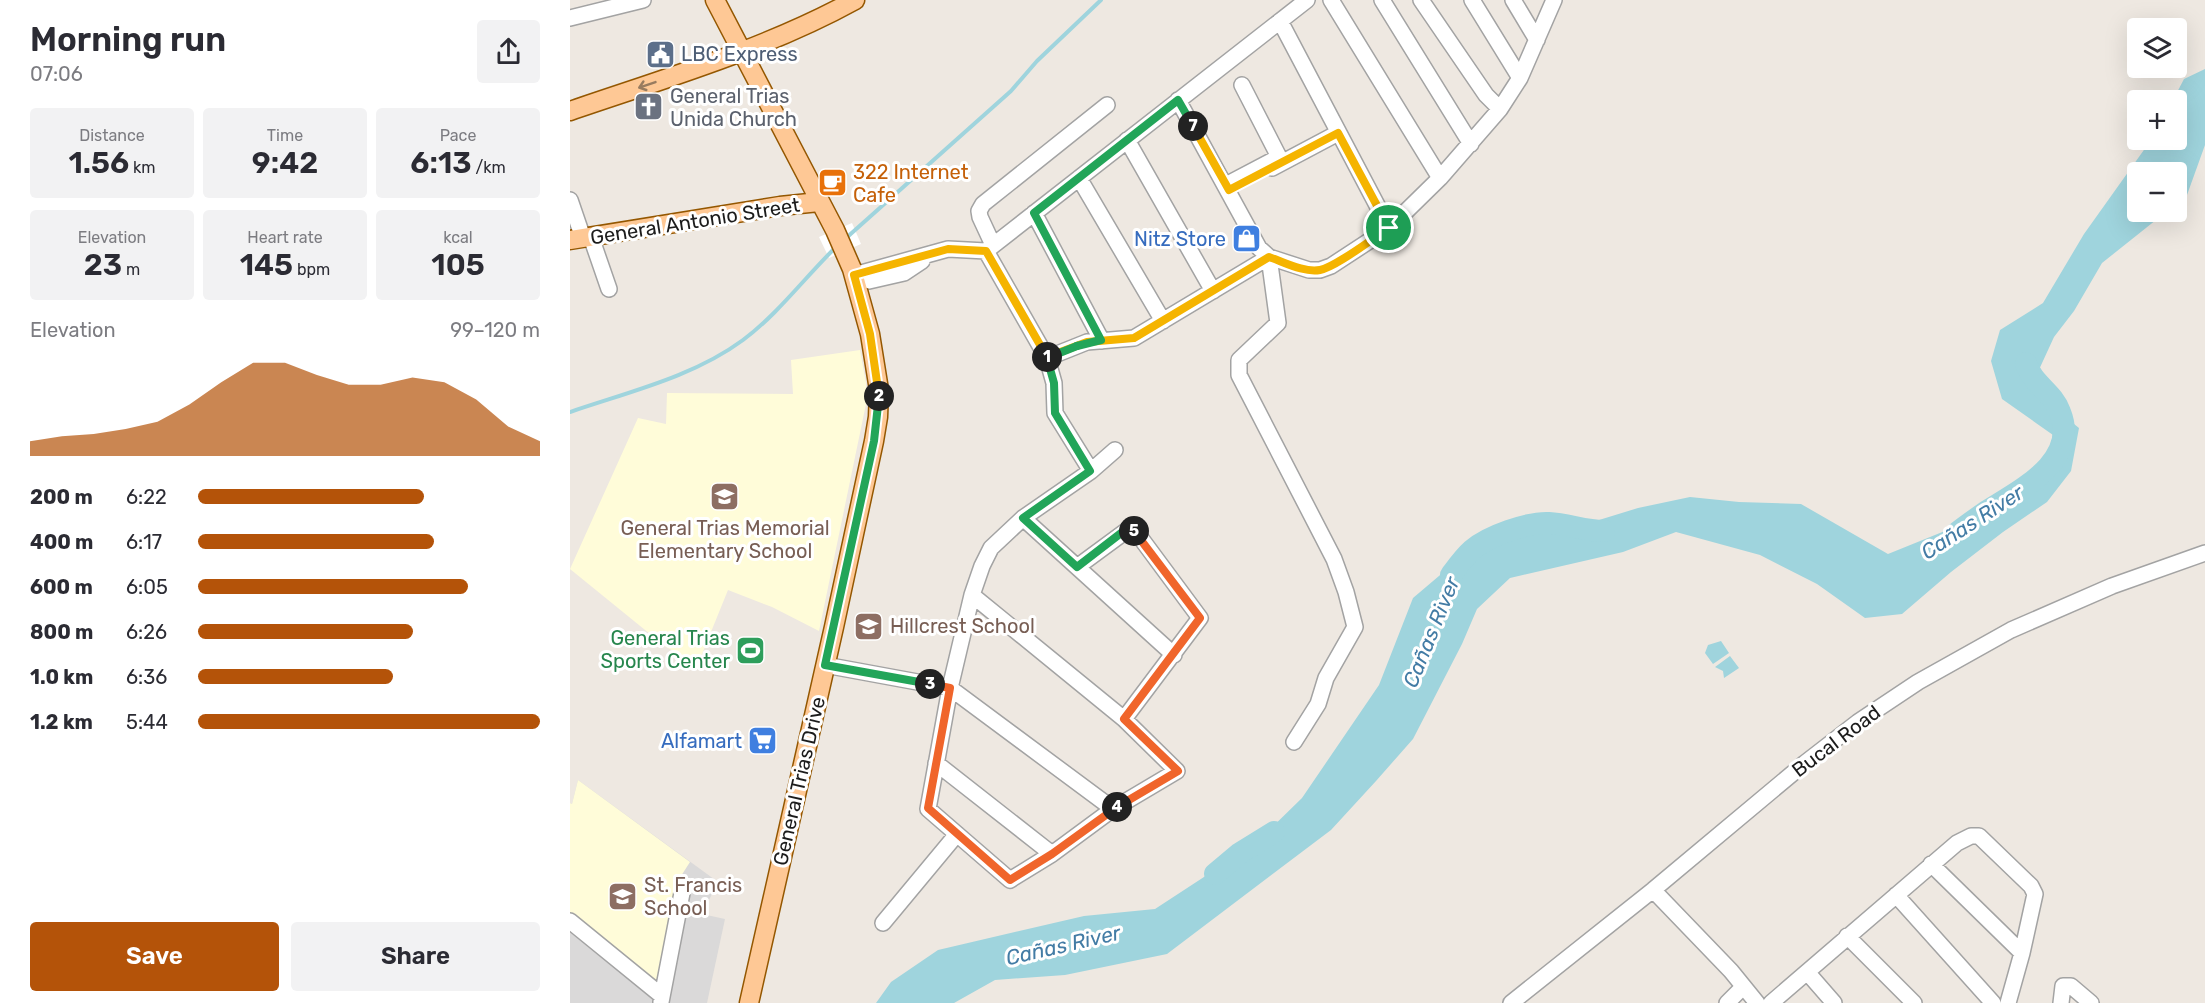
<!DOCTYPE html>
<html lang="en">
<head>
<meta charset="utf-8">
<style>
  body { margin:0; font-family:Rubik,sans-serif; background:#f2f2f3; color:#2b2b33; height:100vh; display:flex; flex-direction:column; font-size:22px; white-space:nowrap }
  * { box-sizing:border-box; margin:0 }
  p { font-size:20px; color:#7c7c81 }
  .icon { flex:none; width:33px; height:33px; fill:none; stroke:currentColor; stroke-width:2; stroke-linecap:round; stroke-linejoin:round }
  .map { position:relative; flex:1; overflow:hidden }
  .sheet { display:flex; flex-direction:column; background:#fff; width:570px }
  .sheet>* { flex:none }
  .controls { position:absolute; left:1557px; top:18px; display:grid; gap:12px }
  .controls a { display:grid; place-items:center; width:60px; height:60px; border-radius:6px; background:#fff; box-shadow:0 6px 24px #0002; font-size:30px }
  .pin { position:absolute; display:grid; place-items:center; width:51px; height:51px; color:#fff; margin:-26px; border:3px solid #fff; border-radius:50%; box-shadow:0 2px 6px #0007 }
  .km { position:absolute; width:30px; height:30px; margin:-15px; border-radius:50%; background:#222; color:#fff; font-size:16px; line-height:30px; text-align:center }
  .round { display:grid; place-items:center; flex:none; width:63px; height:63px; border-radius:6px; background:#f2f2f3 }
  .overview { display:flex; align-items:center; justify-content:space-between; height:102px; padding:0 30px }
  h1 { font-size:33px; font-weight:600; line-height:45px }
  .figures { display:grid; grid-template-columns:repeat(3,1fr); gap:9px; height:102px; padding:6px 30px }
  .figures div { display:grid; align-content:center; border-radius:6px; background:#f2f2f3; text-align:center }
  .figures b { font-size:30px; font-weight:600 }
  .figures small { font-size:16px; font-weight:400 }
  .figures p { font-size:16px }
  .chart { height:168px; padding:12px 30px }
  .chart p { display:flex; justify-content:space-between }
  .chart svg { width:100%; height:108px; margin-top:6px; fill:#b45309; opacity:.7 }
  .button { display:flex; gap:12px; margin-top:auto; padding:12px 30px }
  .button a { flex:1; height:69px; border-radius:6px; background:#b45309; color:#fff; font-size:24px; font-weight:600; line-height:69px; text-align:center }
  .button a+a { background:#f2f2f3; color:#2b2b33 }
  ul { padding:0 30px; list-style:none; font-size:20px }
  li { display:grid; grid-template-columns:96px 72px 1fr; align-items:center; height:45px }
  li i { height:15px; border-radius:8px; background:#b45309 }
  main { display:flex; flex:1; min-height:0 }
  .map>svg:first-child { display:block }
  .residential { fill:#dad9d9 }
  .education { fill:#fffcd9 }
  .water { fill:#9fd4dd }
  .pier { fill:#fff }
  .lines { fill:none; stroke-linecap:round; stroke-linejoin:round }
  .stream { stroke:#9fd4dd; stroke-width:4 }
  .river { stroke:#9fd4dd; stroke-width:22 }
  .minor-casing { stroke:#a3a3a3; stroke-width:18 }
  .major-casing { stroke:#945700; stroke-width:21 }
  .minor { stroke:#fff; stroke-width:15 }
  .major { stroke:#fec895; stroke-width:18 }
  .oneway { stroke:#987b5f }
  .split-1-casing { stroke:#fff; stroke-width:12 }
  .split-2-casing { stroke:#fff; stroke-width:12 }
  .split-3-casing { stroke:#fff; stroke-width:12 }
  .split-4-casing { stroke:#fff; stroke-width:12 }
  .split-5-casing { stroke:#fff; stroke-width:12 }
  .split-6-casing { stroke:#fff; stroke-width:12 }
  .split-7-casing { stroke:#fff; stroke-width:12 }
  .split-8-casing { stroke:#fff; stroke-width:12 }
  .split-1 { stroke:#f5b400; stroke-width:8 }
  .split-2 { stroke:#f5b400; stroke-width:8 }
  .split-3 { stroke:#22a559; stroke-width:8 }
  .split-4 { stroke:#f0652b; stroke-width:8 }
  .split-5 { stroke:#f0652b; stroke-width:8 }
  .split-6 { stroke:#22a559; stroke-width:8 }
  .split-7 { stroke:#22a559; stroke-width:8 }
  .split-8 { stroke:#f5b400; stroke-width:8 }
  .labels { text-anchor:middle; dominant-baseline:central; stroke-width:6; stroke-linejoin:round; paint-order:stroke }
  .service-label { font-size:20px; fill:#4e5e75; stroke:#fff; text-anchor:start }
  .worship-label { font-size:20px; fill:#5b616d; stroke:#fff; text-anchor:start }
  .food-label { font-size:20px; fill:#c56008; stroke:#fff; text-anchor:start }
  .street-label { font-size:20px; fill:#1c1c1c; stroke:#fff }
  .shop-label { font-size:20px; fill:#366cbe; stroke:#fff; text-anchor:end }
  .education-label { font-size:20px; fill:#785e54; stroke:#fff; text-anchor:start }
  .leisure-label { font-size:20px; fill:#27864d; stroke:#fff; text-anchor:end }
  .water-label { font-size:21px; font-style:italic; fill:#437ca5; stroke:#fff }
</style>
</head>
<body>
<main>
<section class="sheet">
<div class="overview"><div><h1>Morning run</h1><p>07:06</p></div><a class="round"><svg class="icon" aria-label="share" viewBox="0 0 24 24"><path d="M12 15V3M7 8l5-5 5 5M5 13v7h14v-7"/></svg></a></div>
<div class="figures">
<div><p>Distance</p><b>1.56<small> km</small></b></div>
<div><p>Time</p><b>9:42</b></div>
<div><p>Pace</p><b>6:13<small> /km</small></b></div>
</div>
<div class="figures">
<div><p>Elevation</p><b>23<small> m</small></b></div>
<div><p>Heart rate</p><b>145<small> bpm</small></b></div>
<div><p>kcal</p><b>105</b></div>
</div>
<div class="chart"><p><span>Elevation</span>99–120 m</p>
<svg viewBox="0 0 160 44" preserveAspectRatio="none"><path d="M0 44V38L10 36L20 35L30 33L40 30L50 23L60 14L70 6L80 6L90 11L100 15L110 15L120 12L130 14L140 21L150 32L160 38V44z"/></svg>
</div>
<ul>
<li><b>200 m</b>6:22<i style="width:66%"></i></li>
<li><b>400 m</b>6:17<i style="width:69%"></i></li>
<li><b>600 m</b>6:05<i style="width:79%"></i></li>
<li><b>800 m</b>6:26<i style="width:63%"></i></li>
<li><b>1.0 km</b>6:36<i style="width:57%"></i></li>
<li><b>1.2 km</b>5:44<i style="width:100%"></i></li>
</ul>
<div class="button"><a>Save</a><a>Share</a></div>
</section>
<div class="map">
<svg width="1635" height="1003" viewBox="0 0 1635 1003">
  <rect width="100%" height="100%" fill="#eee8e1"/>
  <path class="residential" d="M 8,780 L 148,882 L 132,914 L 155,919 L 137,1003 L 0,1003 L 0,803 L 2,804 Z"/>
  <path class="education" d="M 290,350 L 296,383 L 296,404 L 249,631 L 202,607 L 158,590 L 128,664 L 96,647 L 0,569 L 68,418 L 96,424 L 97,393 L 223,394 L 221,360 Z
    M 8,780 L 120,862 L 111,876 L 89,979 L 83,984 L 0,915 L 0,803 L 2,804 Z"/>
  <path class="water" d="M 1635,69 L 1635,145 L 1617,195 L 1607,203 L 1606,172 L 1568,172 L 1568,212 L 1596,212 L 1532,263 L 1504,311 L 1484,337 L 1467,374 L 1478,403 L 1509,428 L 1501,471 L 1477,502 L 1433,532 L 1381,572 L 1332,614 L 1295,618 L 1247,584 L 1190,555 L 1106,532 L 1053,552 L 940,578 L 907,609 L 892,644 L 843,739 L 806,781 L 761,830 L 597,954 L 495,975 L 425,980 L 384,1003 L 306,1003 L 321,982 L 368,950 L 514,916 L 585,909 L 686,843 L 732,798 L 809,685 L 843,598 L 889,559 L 924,540 L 962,527 L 1003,528 L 1068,508 L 1120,497 L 1169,502 L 1231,504 L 1318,554 L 1449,501 L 1478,455 L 1483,435 L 1432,399 L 1421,361 L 1430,330 L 1473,303 L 1514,234 L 1581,140 L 1606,140 L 1606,100 L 1603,100 L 1614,79 Z
    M 1151,641 L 1159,653 L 1143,664 L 1135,653 L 1138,645 Z
    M 1160,656 L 1169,668 L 1154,678 L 1153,671 L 1145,667 Z"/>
  <path class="pier" d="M 282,223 L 291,244 L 259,258 L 249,237 Z"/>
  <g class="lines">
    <path class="stream" d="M 275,239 L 441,91 L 467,61 L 531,0
      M 0,412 C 58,392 123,377 173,340 C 208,314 236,276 267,246"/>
    <path class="river" d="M 1384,535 C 1394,527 1404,520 1414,513 C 1448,491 1510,462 1490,412 C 1483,392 1462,384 1456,363
      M 881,575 C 887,567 894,557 902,550 C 918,536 958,522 979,523 C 998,524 1015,531 1034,531
      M 645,874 L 670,853 L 704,832"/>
    <defs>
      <path id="minor" d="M 761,0 L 870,178
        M 812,0 L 901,144
        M 851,0 L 916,95 L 930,109
        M 902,0 L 950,78
        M 943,0 L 967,40
        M 0,18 L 73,0
        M 710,21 L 819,228
        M 608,100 L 689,248 L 699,257 L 739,270 L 750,270 L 761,266 L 819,228 L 870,178 L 930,109 L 950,78 L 984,0
        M 557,140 L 643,291
        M 702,168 L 768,133
        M 509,178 L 593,321
        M 656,185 L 709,157 L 672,85
        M 0,200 L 13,238
        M 464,213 L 532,341
        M 21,237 L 39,289
        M 423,245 L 410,217 L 409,211 L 413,204 L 537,105
        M 416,251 L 477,358 L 484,383 L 485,413 L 521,471
        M 699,257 L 708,323 L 669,360 L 669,375 L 764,559 L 776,592 L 785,627 L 756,678 L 748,704 L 724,742
        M 284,275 L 378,249 L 416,251 L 737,0
        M 299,281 L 334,273 L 352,261
        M 477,358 L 517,342 L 564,338 L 699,257
        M 453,518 L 604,655
        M 507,567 L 560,528 L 567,533 L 630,618 L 554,719
        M 402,595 L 554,719 L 607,771 L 543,809 L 482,854 L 440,880 L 358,809 L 380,688 L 402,595 L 412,566 L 421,548 L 453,518 L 521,471 L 545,450
        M 255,665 L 380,688 L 543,809
        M 366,763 L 482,854
        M 1361,864 L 1452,953
        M 1083,890 L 1161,971 L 1187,1003
        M 1326,895 L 1423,1003
        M 0,921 L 92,996
        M 313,923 L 387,834
        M 1277,936 L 1344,1003
        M 1237,972 L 1264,1003
        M 91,1002 L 112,893
        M 941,1003 L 1083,890 L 1235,763 L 1288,722 L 1348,682 L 1441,630 L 1542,586 L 1635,553
        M 1157,1003 L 1173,987
        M 1201,1003 L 1387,843 L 1401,836 L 1409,836 L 1461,886 L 1465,894 L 1452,953 L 1438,1003
        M 1491,1003 L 1493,986 L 1501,986 L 1521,1003"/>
      <path id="major" d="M 145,0 L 265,230 L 282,269 L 300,334 L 309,390 L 308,417 L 304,441 L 264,627 L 179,1003
        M 0,111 C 96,78 196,49 285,0
        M 0,240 L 210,206 L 249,202"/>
    </defs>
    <use href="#minor" class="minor-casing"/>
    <use href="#major" class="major-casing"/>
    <use href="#minor" class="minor"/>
    <use href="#major" class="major"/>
  </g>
  <defs><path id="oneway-shaft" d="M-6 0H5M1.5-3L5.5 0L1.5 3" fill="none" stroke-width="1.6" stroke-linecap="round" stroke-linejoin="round" transform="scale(1.5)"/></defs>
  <use class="oneway" href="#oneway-shaft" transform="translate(77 85) rotate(161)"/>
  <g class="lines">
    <defs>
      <path id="split-1" d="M 477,357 L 517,342 L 564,338 L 699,257 C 714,262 734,273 750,270 C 766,267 803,238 819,228"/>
      <path id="split-2" d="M 309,396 L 300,334 L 284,275 L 378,249 L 416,251 L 477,357"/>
      <path id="split-3" d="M 309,396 L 304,441 L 255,665 L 360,684"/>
      <path id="split-4" d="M 360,684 L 380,688 L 358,808 L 440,880 L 482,854 L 547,807"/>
      <path id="split-5" d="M 547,807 L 608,771 L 554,719 L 630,618 L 564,531"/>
      <path id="split-6" d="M 507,346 L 477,358 L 484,383 L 485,413 L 520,471 L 453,518 L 507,567 L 555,530 L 560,528 L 564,531"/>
      <path id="split-7" d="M 507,346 L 531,340 L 464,213 L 608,100 L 623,126"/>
      <path id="split-8" d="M 623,126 L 659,190 L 768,133 L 819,228"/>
    </defs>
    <use href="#split-1" class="split-1-casing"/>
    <use href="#split-2" class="split-2-casing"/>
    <use href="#split-3" class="split-3-casing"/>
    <use href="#split-4" class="split-4-casing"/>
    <use href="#split-5" class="split-5-casing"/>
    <use href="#split-6" class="split-6-casing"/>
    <use href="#split-7" class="split-7-casing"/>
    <use href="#split-8" class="split-8-casing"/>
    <use href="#split-1" class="split-1"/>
    <use href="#split-2" class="split-2"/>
    <use href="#split-3" class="split-3"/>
    <use href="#split-4" class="split-4"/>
    <use href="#split-5" class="split-5"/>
    <use href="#split-6" class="split-6"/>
    <use href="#split-7" class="split-7"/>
    <use href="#split-8" class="split-8"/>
  </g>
  <defs>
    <symbol id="civic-square" viewBox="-11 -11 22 22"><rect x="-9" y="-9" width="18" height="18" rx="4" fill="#5c6f8a" stroke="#fff"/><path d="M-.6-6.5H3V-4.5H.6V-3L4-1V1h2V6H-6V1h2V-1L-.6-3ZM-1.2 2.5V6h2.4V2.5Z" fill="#fff"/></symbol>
    <symbol id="church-square" viewBox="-11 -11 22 22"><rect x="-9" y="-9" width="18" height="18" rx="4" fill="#6b7280" stroke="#fff"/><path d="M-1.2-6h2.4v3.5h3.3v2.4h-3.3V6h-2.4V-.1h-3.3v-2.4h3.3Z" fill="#fff"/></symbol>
    <symbol id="cafe-square" viewBox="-11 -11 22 22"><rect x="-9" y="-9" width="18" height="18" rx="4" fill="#e8710a" stroke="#fff"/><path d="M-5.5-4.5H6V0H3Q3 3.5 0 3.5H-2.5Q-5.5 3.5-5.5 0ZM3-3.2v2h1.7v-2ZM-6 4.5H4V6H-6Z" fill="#fff"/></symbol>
    <symbol id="shop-square" viewBox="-11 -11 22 22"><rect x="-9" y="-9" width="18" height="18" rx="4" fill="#3f7fe0" stroke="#fff"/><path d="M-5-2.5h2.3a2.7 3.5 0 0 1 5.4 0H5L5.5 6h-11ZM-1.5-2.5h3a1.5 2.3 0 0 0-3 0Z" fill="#fff"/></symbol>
    <symbol id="school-square" viewBox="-11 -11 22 22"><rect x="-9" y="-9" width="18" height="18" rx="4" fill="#8d6e63" stroke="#fff"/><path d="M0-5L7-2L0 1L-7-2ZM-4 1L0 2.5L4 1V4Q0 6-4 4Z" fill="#fff"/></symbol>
    <symbol id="stadium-square" viewBox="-11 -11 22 22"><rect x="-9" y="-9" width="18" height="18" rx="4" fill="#2e9e5b" stroke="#fff"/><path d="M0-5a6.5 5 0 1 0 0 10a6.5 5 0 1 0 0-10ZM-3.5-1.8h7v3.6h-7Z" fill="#fff"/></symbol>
    <symbol id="supermarket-square" viewBox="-11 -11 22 22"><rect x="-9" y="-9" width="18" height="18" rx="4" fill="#3f7fe0" stroke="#fff"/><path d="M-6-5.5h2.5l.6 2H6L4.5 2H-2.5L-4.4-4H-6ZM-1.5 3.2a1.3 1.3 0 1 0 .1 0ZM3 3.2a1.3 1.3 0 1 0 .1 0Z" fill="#fff"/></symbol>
  </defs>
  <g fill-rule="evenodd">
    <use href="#civic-square" x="74" y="38" width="33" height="33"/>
    <use href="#church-square" x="62" y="90" width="33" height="33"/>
    <use href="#cafe-square" x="246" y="166" width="33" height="33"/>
    <use href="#shop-square" x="660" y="222" width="33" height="33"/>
    <use href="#school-square" x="138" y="480" width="33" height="33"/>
    <use href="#school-square" x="282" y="610" width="33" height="33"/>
    <use href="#stadium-square" x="164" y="634" width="33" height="33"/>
    <use href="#supermarket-square" x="176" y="724" width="33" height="33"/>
    <use href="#school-square" x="36" y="880" width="33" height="33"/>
  </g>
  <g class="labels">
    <g class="service-label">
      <text x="111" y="54">LBC Express</text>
    </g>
    <g class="worship-label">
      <text x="100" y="96">General Trias<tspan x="100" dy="23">Unida Church</tspan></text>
    </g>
    <g class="food-label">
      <text x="283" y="172">322 Internet<tspan x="283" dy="23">Cafe</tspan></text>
    </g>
    <g class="street-label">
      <text transform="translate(125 221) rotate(-9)">General Antonio Street</text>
      <text transform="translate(1266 741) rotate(-37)">Bucal Road</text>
      <text transform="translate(229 781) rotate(-77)">General Trias Drive</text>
    </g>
    <g class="shop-label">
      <text x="656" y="239">Nitz Store</text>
      <text x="172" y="741">Alfamart</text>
    </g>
    <g class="education-label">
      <text x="155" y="528" text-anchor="middle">General Trias Memorial<tspan x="155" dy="23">Elementary School</tspan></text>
      <text x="320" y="626">Hillcrest School</text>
      <text x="74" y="885">St. Francis<tspan x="74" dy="23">School</tspan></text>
    </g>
    <g class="leisure-label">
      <text x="160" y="638">General Trias<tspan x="160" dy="23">Sports Center</tspan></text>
    </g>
    <g class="water-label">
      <text transform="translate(1402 522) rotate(-33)">Cañas River</text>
      <text transform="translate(861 632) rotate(-68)">Cañas River</text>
      <text transform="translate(493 945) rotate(-13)">Cañas River</text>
    </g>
  </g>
</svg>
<div class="controls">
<a><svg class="icon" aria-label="layers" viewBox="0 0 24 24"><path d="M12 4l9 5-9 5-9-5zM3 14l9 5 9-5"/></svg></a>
<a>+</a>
<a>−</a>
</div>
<div class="pin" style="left:819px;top:228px;background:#1e9e55"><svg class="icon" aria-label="arrive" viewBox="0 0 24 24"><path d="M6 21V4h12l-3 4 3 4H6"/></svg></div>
<b class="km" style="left:477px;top:357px">1</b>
<b class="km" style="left:309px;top:396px">2</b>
<b class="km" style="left:360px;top:684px">3</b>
<b class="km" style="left:547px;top:807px">4</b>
<b class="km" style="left:564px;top:531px">5</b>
<b class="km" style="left:623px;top:126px">7</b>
</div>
</main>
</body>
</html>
